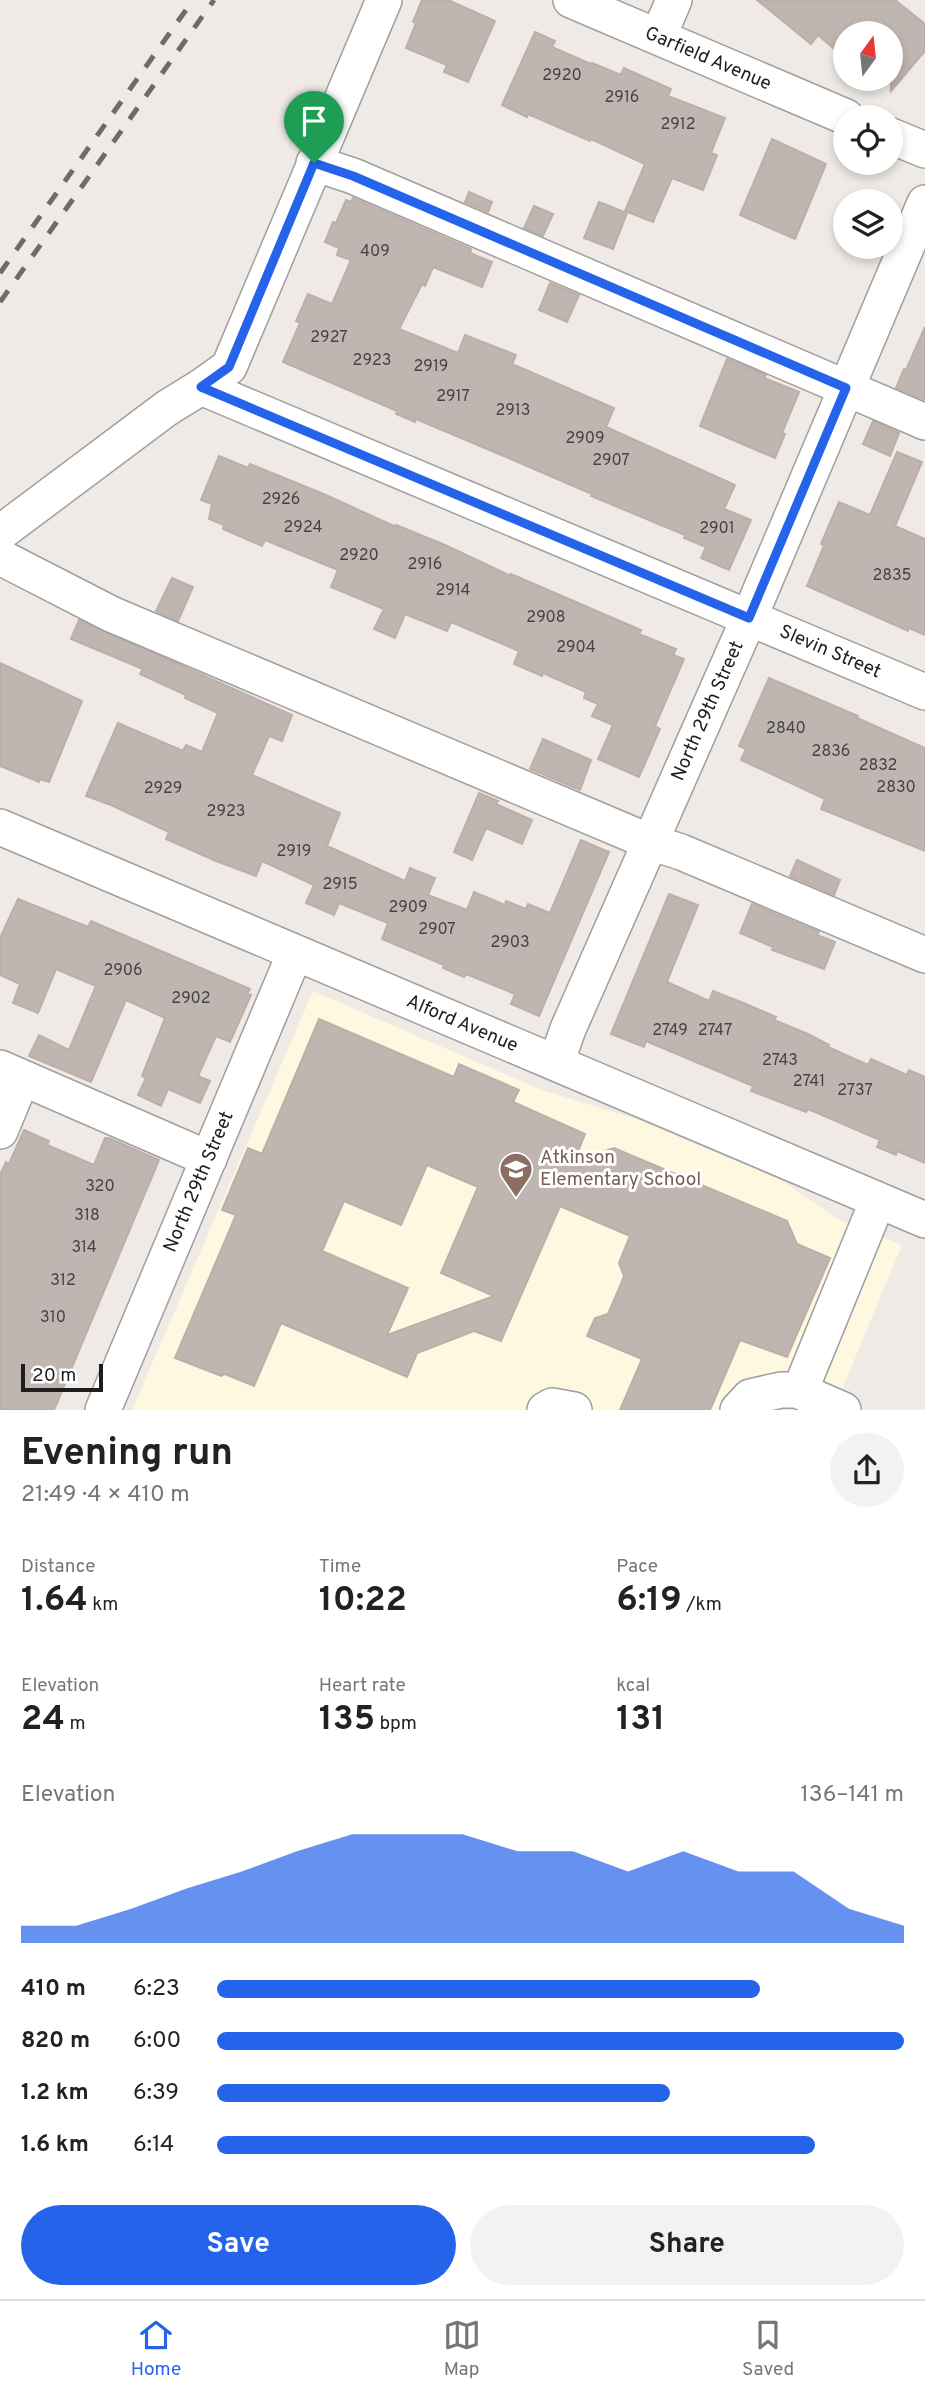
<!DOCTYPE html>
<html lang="en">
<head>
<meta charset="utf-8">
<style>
  body { margin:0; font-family:Overpass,sans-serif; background:#f2f2f2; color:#222; height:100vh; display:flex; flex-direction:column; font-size:26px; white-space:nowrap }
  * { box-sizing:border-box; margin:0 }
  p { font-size:23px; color:#767676 }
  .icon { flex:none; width:38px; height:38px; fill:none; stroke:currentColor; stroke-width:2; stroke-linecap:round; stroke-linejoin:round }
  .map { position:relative; height:1410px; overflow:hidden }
  .side { display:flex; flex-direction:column; background:#fff; flex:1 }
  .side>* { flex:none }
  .needle { width:46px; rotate:15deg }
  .controls { position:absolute; left:833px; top:21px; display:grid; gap:14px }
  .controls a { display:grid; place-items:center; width:70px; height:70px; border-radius:50%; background:#fff; box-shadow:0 4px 10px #0003; font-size:35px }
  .scale { position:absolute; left:21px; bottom:18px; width:82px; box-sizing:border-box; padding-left:7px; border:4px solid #1e1e1e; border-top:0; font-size:19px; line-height:24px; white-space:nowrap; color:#1e1e1e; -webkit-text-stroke:5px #fff; paint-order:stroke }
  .pin { position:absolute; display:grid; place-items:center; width:60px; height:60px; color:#fff; margin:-72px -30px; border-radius:50% 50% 50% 0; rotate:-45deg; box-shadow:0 0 7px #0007 }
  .pin .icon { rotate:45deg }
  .round { display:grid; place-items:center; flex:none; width:74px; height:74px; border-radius:37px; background:#f2f2f2 }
  .overview { display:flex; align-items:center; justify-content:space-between; height:119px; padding:0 21px }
  h1 { font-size:38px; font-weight:700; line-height:52px }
  .stats { display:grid; grid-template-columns:repeat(3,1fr); gap:10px; height:119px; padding:7px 21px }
  .stats div { display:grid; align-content:center }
  .stats b { font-size:35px; font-weight:700 }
  .stats small { font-size:19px; font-weight:400 }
  .stats p { font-size:19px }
  .chart { height:196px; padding:14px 21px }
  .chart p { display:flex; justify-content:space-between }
  .chart svg { width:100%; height:126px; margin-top:7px; fill:#2563eb; opacity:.7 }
  .primary-button { display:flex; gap:14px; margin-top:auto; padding:14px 21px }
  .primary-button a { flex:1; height:80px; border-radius:42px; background:#2563eb; color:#fff; font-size:28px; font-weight:700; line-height:80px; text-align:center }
  .primary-button a+a { background:#f2f2f2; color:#222 }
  ul { padding:0 21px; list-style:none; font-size:23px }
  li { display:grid; grid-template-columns:112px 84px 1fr; align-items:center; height:52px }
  li i { height:18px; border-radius:9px; background:#2563eb }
  .tabs { display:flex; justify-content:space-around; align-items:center; height:98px; border-top:2px solid #e0e0e0; background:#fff; font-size:19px; color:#767676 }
  .tabs a { display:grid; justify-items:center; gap:4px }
  .tabs .on { color:#2563eb }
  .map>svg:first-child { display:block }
  .education { fill:#fdf8df }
  .building { fill:#bfb5b1; stroke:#bfaea8; stroke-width:2; fill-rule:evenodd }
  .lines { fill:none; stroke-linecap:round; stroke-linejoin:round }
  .minor-casing { stroke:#9f9f9f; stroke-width:38 }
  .minor { stroke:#fff; stroke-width:35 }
  .rail { stroke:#6c6c6c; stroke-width:5; stroke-dasharray:14 14; stroke-linecap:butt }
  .route-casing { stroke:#fff; stroke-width:14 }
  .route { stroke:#2563eb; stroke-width:9 }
  .labels { text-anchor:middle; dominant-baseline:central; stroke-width:6; stroke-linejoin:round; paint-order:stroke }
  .number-label { font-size:16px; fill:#464443 }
  .street-label { font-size:19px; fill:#1e1e1e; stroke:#fff }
  .education-label { font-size:19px; fill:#785e54; stroke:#fff; text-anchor:start }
</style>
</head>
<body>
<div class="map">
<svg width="925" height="1410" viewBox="0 0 925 1410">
  <rect width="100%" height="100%" fill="#efeae5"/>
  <path class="education" d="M 313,991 L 542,1090 L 636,1119 L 783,1181 L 836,1218 L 902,1245 L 834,1409 L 765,1406 L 763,1410 L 132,1410 Z"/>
  <path class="building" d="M 422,0 L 448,0 L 495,21 L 468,82 L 444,72 L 447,65 L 406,48 L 416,23 L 413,22 Z
    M 757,0 L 895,0 L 925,24 L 925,51 L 891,91 L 891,33 L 845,33 L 845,58 L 818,35 L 811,44 Z
    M 535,32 L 555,41 L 552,47 L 591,64 L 592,63 L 621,75 L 624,68 L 671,89 L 668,96 L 725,118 L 711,153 L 717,155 L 703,190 L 672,178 L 653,222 L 625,211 L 645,164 L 591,139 L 590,141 L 528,114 L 527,117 L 502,105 Z
    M 772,139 L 826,164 L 795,239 L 740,215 Z
    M 469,192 L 492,202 L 488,212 L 465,202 Z
    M 353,198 L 471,249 L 470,253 L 492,262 L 482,287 L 433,267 L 425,286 L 422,284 L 399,329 L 458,353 L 465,335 L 516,355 L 512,364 L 614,408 L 606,427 L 735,485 L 724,509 L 751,520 L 729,570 L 701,558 L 706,547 L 684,538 L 685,535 L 591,496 L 592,494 L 499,454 L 416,419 L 415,422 L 396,414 L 397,411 L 283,362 L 300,323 L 296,321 L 308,294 L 332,304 L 351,260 L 337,255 L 339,248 L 325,242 L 333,222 L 336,223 L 346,200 L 351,202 Z
    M 599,202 L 627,213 L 613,249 L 584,238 Z
    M 534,206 L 553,214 L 543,236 L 524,228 Z
    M 550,283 L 579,295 L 567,322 L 539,310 Z
    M 925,327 L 925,400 L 896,388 L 904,369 L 906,370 Z
    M 727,359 L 766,375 L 764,378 L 799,392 L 782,433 L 785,434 L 775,458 L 700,426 Z
    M 873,421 L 899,433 L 890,456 L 863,444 Z
    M 897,452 L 922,462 L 895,526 L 925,539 L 925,635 L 909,628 L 908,631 L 807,586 L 824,546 L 821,544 L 839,502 L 870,515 Z
    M 219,456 L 248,468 L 250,464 L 326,495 L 396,527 L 396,525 L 445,545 L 511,576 L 511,574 L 641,630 L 639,634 L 676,649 L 673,655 L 684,659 L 655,726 L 660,729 L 639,777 L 598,759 L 613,725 L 592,716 L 598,704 L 584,698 L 586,692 L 543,673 L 542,676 L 514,664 L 519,651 L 451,622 L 447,631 L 405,614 L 395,638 L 374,629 L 384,609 L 331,587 L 338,570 L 265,540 L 262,546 L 223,529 L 224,525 L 209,519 L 212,504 L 201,500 Z
    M 172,578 L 193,587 L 178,621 L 156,611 Z
    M 79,620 L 292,715 L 282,741 L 269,736 L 252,775 L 340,813 L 327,846 L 405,881 L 410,868 L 435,878 L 428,895 L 467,910 L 474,892 L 505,905 L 506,901 L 526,909 L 528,904 L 550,913 L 581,840 L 609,852 L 539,1016 L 511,1004 L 515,994 L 466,974 L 464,977 L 443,968 L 444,965 L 382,939 L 388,923 L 339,903 L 334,915 L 306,903 L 314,885 L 262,861 L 256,876 L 216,861 L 166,839 L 169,832 L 111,805 L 86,796 L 118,723 L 183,751 L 186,745 L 202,752 L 218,713 L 185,698 L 186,695 L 140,674 L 143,669 L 71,639 Z
    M 0,663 L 82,701 L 49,782 L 40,779 L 39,782 L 0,766 Z
    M 769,678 L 858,716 L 857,718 L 925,748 L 925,851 L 821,809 L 825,799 L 741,760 L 746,749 L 739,746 Z
    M 543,739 L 591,760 L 580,790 L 530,769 Z
    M 479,793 L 498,801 L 496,804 L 532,820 L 522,844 L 486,828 L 472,860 L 454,852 Z
    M 797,860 L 840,880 L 834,895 L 790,876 Z
    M 669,894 L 698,905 L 667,982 L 709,1001 L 713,991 L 746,1004 L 776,1017 L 774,1020 L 808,1034 L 829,1045 L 828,1047 L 868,1065 L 871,1059 L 907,1075 L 909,1070 L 925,1077 L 925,1163 L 897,1151 L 896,1155 L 877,1147 L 880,1140 L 808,1109 L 806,1112 L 751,1091 L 753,1086 L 646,1041 L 644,1047 L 611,1034 Z
    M 18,899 L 88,927 L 91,921 L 250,989 L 247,994 L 251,995 L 230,1042 L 216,1036 L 198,1076 L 210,1081 L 200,1103 L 168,1089 L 161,1106 L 138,1095 L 146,1078 L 142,1076 L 165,1018 L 126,1000 L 91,1082 L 29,1056 L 39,1035 L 69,1050 L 96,986 L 56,969 L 38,1013 L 13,1003 L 20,984 L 0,975 L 0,938 Z
    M 752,904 L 819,932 L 817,935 L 835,942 L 824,969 L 772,950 L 773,947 L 740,933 Z
    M 319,1019 L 454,1077 L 459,1064 L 519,1090 L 513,1102 L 585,1134 L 574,1161 L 614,1148 L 787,1221 L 797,1244 L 830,1258 L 787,1357 L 740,1340 L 710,1410 L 620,1410 L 642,1359 L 587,1336 L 595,1318 L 608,1314 L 618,1291 L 624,1276 L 619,1263 L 630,1236 L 560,1206 L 501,1341 L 474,1331 L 417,1353 L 407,1377 L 281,1323 L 254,1386 L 225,1374 L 221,1376 L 175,1358 L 236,1215 L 222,1210 L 248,1148 L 262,1154 ZM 427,1165 L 478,1187 L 441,1273 L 494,1296 L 387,1335 L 408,1288 L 322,1251 L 344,1201 L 401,1225 Z
    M 24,1130 L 49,1141 L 47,1145 L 94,1165 L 105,1138 L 109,1138 L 159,1160 L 54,1410 L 0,1410 L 0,1175 L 6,1162 L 9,1164 Z"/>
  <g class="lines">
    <defs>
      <path id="minor" d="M 571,0 L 846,117
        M 658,37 L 674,0
        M 891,136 L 925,150
        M 314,163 L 353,176 L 925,422
        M 201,387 L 229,367 L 384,0
        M 0,533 L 167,408 L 201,387 L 925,692
        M 0,557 L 111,614 L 650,842 L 681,852 L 925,955
        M 0,827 L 925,1220
        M 556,1063 L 568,1029 L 749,618 L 925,203
        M 0,1068 L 209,1159
        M 0,1131 L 22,1078
        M 797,1390 L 843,1410
        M 103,1410 L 295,953
        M 545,1410 L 552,1406 L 574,1410
        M 738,1410 L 750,1397 L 781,1390 L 797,1390 L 804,1381 L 878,1200"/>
    </defs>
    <use href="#minor" class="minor-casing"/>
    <use href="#minor" class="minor"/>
    <path class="rail" d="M 0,273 L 193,0
      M 0,302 L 214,0"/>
  </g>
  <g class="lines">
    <defs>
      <path id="route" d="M 314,163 L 353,176 L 846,388 L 749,618 L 201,387 L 229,367 Z"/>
    </defs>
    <use href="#route" class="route-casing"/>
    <use href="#route" class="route"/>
  </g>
  <defs>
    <symbol id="school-pin" viewBox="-11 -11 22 30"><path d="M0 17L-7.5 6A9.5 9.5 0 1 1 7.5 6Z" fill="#8d6e63" stroke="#fff"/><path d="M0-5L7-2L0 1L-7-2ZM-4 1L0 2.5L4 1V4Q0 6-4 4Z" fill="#fff"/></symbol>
  </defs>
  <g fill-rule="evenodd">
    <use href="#school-pin" x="497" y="1150" width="38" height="52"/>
  </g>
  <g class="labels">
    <g class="number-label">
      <text x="562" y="76">2920</text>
      <text x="622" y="98">2916</text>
      <text x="678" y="125">2912</text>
      <text x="375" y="252">409</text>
      <text x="329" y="338">2927</text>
      <text x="372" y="361">2923</text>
      <text x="431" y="367">2919</text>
      <text x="453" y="397">2917</text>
      <text x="513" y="411">2913</text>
      <text x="585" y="439">2909</text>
      <text x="611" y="461">2907</text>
      <text x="281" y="500">2926</text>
      <text x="303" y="528">2924</text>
      <text x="717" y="529">2901</text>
      <text x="359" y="556">2920</text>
      <text x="425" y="565">2916</text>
      <text x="892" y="576">2835</text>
      <text x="453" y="591">2914</text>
      <text x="546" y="618">2908</text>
      <text x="576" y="648">2904</text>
      <text x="786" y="729">2840</text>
      <text x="831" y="752">2836</text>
      <text x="878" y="766">2832</text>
      <text x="896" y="788">2830</text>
      <text x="163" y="789">2929</text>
      <text x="226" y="812">2923</text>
      <text x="294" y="852">2919</text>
      <text x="340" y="885">2915</text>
      <text x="408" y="908">2909</text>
      <text x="437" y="930">2907</text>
      <text x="510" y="943">2903</text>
      <text x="123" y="971">2906</text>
      <text x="191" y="999">2902</text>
      <text x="670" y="1031">2749</text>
      <text x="715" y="1031">2747</text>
      <text x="780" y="1061">2743</text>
      <text x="809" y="1082">2741</text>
      <text x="855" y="1091">2737</text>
      <text x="100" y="1187">320</text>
      <text x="87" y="1216">318</text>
      <text x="84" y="1248">314</text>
      <text x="63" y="1281">312</text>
      <text x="53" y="1318">310</text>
    </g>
    <g class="street-label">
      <text transform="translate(708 59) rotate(23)">Garfield Avenue</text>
      <text transform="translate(830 652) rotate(23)">Slevin Street</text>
      <text transform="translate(708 711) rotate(-66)">North 29th Street</text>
      <text transform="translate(462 1024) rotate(23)">Alford Avenue</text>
      <text transform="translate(199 1182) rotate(-67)">North 29th Street</text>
    </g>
    <g class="education-label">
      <text x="540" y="1158">Atkinson<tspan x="540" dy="22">Elementary School</tspan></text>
    </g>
  </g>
</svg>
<div class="controls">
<a><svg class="needle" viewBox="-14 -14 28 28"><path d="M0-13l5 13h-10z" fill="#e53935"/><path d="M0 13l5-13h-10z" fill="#767676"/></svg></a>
<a><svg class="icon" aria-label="locate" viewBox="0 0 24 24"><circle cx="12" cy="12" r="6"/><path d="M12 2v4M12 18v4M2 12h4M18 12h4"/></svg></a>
<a><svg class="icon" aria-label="layers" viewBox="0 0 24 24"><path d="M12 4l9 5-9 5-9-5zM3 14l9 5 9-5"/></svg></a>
</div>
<div class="scale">20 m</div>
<div class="pin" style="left:314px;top:163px;background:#1e9e55"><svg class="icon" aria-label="arrive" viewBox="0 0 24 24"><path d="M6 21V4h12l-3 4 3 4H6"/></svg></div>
</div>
<section class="side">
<div class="overview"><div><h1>Evening run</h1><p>21:49 · 4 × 410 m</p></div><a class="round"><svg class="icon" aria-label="share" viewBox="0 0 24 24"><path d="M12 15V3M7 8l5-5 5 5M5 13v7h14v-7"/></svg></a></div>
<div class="stats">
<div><p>Distance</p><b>1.64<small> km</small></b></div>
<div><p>Time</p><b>10:22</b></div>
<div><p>Pace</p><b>6:19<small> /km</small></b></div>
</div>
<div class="stats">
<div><p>Elevation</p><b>24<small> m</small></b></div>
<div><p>Heart rate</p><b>135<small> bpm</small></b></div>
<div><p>kcal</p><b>131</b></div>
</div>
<div class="chart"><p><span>Elevation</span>136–141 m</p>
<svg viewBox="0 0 160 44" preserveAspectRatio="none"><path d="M0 44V38L10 38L20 32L30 25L40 19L50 12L60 6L70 6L80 6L90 12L100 12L110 19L120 12L130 19L140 19L150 32L160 38V44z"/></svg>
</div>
<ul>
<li><b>410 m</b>6:23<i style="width:79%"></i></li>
<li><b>820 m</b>6:00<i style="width:100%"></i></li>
<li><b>1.2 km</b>6:39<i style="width:66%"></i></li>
<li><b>1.6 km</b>6:14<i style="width:87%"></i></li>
</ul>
<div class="primary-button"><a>Save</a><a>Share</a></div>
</section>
<nav class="tabs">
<a class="on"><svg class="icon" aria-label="home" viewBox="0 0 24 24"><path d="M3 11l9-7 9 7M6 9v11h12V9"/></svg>Home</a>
<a><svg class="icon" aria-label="map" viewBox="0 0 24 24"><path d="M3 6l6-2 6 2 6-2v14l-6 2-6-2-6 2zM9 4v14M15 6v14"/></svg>Map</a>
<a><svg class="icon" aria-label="saved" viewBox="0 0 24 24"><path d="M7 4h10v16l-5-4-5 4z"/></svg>Saved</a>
</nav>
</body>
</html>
